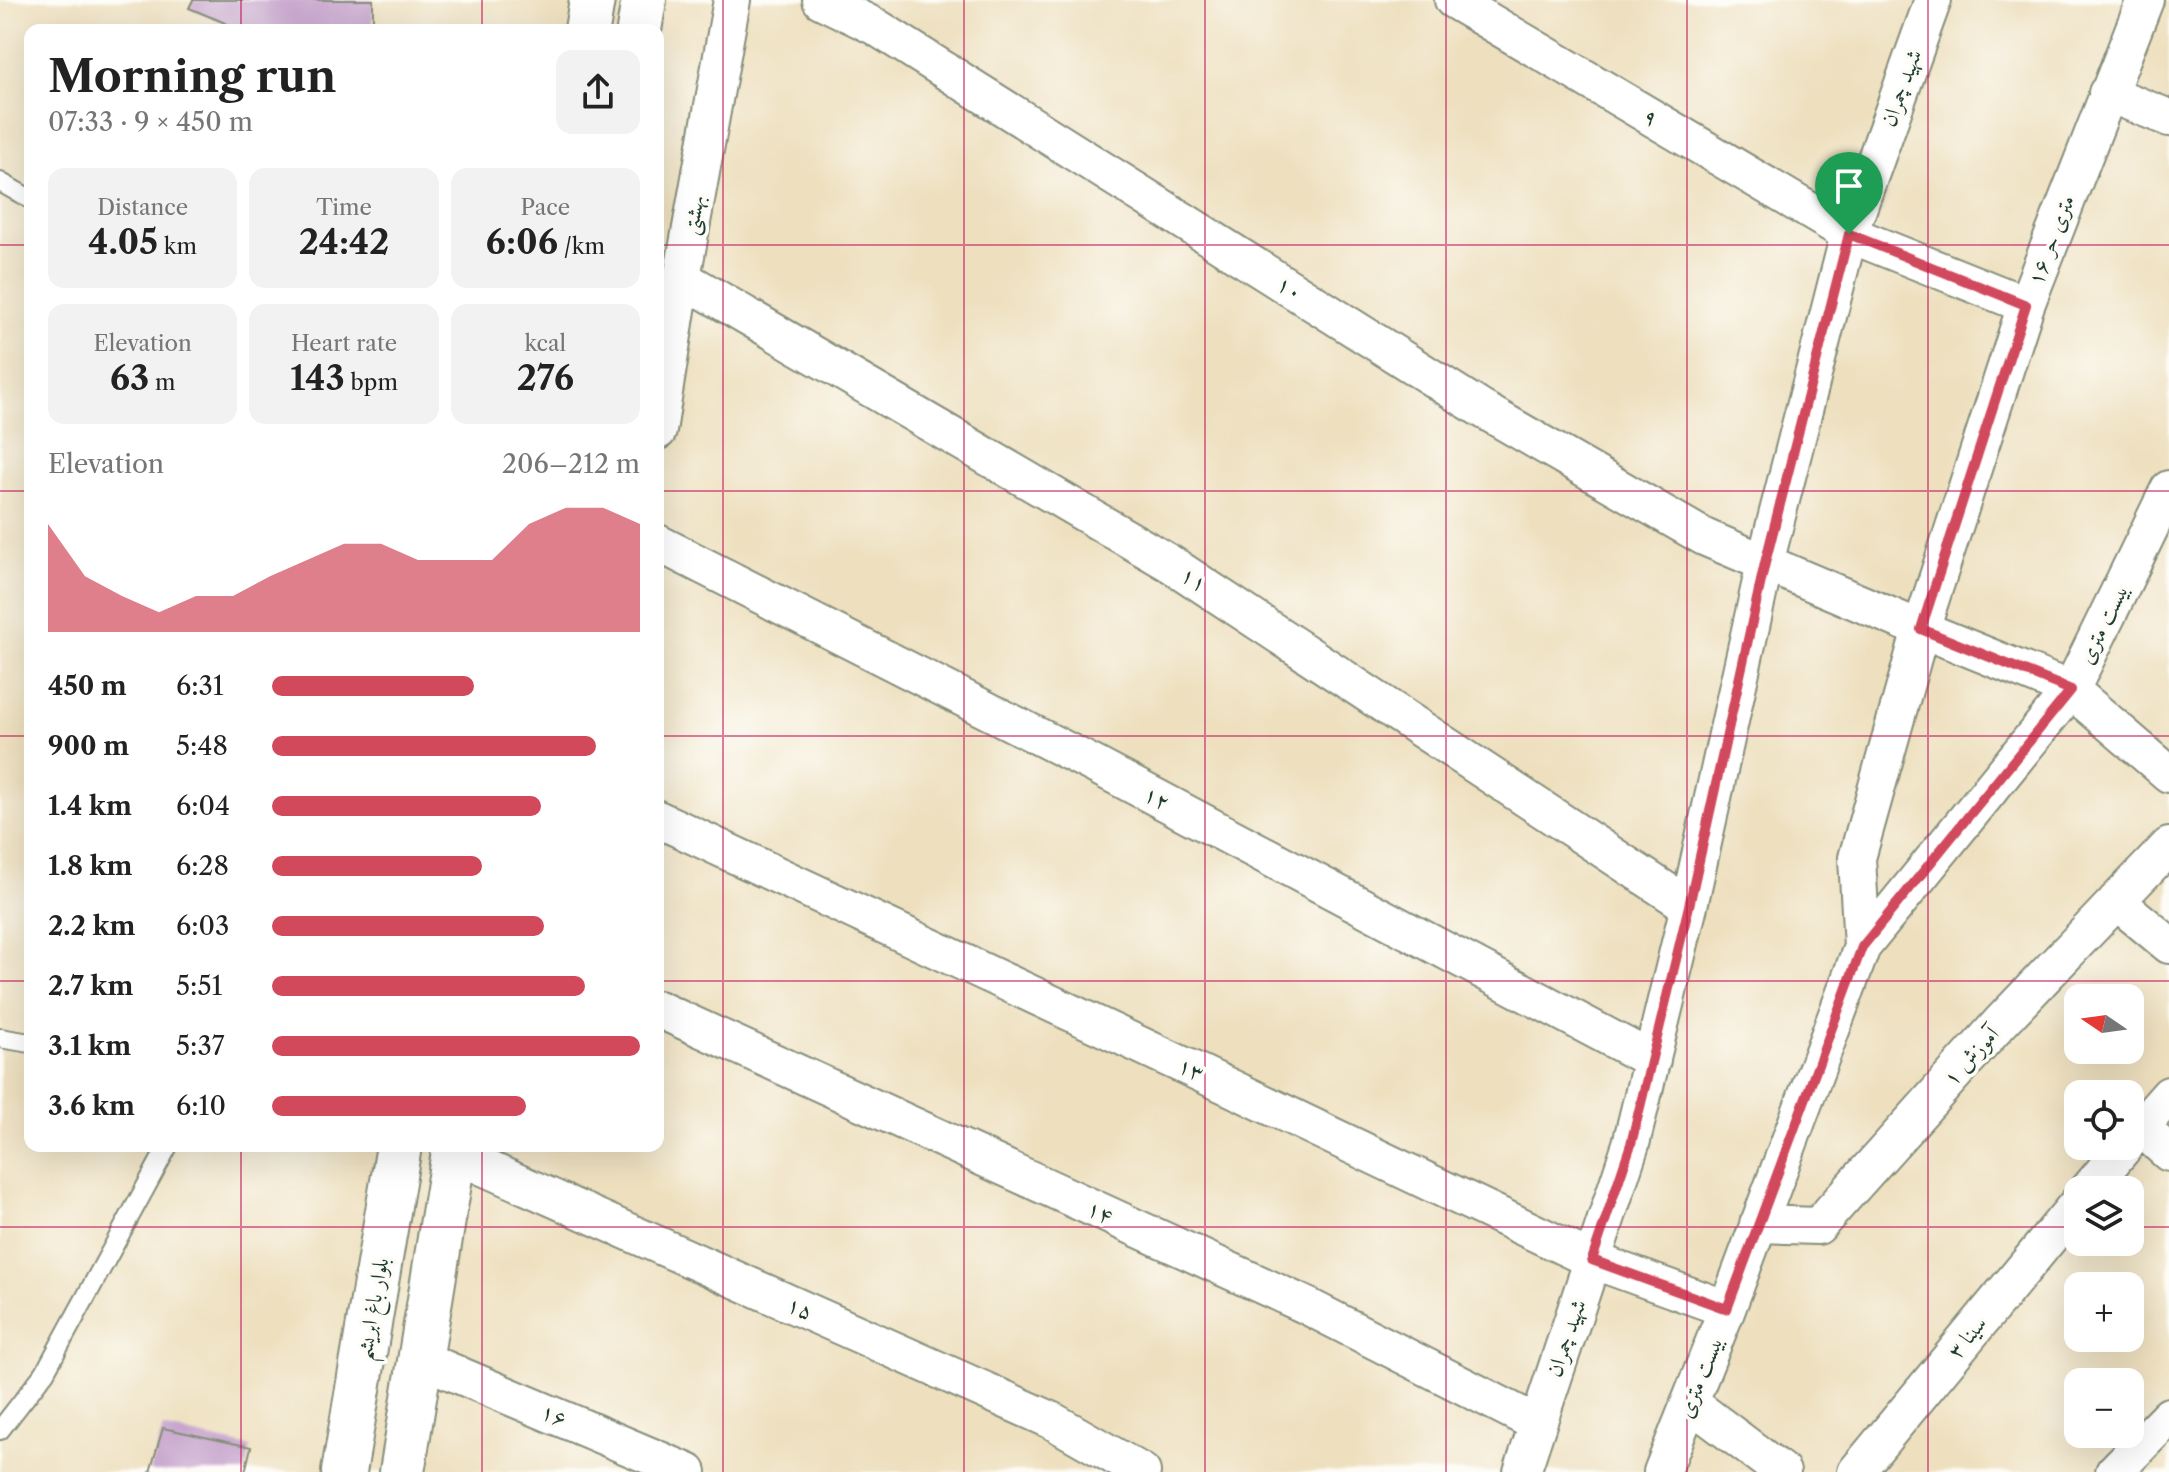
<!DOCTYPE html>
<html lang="en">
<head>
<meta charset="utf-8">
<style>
  body { margin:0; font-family:"Libre Caslon Text",Amiri,serif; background:#f2f2f2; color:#222; height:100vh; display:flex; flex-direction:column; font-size:30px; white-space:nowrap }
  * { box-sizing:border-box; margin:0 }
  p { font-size:26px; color:#767676 }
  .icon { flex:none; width:44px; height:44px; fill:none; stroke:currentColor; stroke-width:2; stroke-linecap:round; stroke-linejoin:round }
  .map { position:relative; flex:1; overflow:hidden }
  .details { position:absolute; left:24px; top:24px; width:640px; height:1128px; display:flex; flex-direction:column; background:#fff; border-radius:16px; box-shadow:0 8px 32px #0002 }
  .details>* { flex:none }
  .needle { width:52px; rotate:283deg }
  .controls { position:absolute; left:2064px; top:984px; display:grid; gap:16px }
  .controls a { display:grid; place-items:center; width:80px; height:80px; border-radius:16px; background:#fff; box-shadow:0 8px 32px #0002; font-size:40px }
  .pin { position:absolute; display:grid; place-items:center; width:68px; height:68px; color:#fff; margin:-82px -34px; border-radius:50% 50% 50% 0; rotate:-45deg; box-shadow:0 0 8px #0007 }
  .pin .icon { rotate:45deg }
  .round { display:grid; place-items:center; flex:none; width:84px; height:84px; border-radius:16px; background:#f2f2f2 }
  .summary { display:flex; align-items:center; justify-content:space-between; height:136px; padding:0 24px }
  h1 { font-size:44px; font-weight:700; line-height:60px }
  .metrics { display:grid; grid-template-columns:repeat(3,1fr); gap:12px; height:136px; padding:8px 24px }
  .metrics div { display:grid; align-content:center; border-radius:16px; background:#f2f2f2; text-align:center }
  .metrics b { font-size:34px; font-weight:700 }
  .metrics small { font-size:22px; font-weight:400 }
  .metrics p { font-size:22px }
  .chart { height:224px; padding:16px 24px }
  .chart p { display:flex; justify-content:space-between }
  .chart svg { width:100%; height:144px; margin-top:8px; fill:#d1495b; opacity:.7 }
  ul { padding:0 24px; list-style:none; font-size:26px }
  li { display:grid; grid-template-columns:128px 96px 1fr; align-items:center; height:60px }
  li i { height:20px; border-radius:10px; background:#d1495b }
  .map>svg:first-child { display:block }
  .building { fill:#c19bc9 }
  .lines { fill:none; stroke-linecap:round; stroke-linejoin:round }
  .service-casing { stroke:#868e7a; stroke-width:22 }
  .minor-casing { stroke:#868e7a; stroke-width:40 }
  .secondary-casing { stroke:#868e7a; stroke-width:48 }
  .service { stroke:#fff; stroke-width:18 }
  .minor { stroke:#fff; stroke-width:36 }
  .secondary { stroke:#fff; stroke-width:44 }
  .route-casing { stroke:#fff; stroke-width:16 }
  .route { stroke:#d1495b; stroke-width:10 }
  .grid { fill:none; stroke:#c2185b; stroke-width:2; stroke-opacity:0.55 }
  .labels { text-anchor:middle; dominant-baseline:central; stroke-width:7; stroke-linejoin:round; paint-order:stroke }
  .street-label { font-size:22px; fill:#1f3d34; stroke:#fdfcf7 }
</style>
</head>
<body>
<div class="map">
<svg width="2169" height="1472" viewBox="0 0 2169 1472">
  <rect width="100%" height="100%" fill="#fdfcf7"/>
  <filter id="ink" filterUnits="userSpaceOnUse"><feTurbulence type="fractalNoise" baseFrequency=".0125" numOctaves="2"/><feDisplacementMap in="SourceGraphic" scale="16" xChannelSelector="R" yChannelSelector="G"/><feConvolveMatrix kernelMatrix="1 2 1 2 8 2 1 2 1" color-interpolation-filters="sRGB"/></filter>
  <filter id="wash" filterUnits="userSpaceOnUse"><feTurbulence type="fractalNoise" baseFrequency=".006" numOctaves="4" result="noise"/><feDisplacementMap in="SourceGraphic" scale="32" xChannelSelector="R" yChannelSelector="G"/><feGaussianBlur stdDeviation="1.8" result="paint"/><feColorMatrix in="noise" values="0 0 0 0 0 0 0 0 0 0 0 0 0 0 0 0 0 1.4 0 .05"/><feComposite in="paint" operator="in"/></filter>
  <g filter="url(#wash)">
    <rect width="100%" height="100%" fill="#eee0bf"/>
    <g id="blocks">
      <path class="building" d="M 193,0 L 373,0 L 373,30 L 242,30 L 189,8 Z
        M 163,1428 L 251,1447 L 245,1472 L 150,1472 Z"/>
    </g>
  </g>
  <g filter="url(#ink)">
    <use href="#blocks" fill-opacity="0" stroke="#868e7a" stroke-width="2"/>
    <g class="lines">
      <defs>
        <path id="service" d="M 0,182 L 30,199
          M 0,1038 L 30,1043
          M 0,1430 L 45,1372 L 168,1146"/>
        <path id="minor" d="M 821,0 L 876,27 L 1480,408 L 1704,537 L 1921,629 L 2071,690 L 2169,774
          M 1453,0 L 1849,234 L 2026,305
          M 2107,93 L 2169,118
          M 682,278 L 1171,564 L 1689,906
          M 658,431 L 682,278 L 732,0
          M 658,543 L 1093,764 L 1652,1060
          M 658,819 L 1236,1090 L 1592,1260 L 1727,1309
          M 2116,901 L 2169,945
          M 1862,947 L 1857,858 L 1921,629 L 2026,305 L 2145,0
          M 658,1009 L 1305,1305 L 1538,1424
          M 2140,1127 L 2169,1153
          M 2130,1139 L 2169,1095
          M 454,1154 L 1051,1420 L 1142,1472
          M 2088,1190 L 2125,1146
          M 1758,1224 L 1818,1226 L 2000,1023 L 2169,846
          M 421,1359 L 688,1472
          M 1690,1403 L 1782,1472
          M 1522,1472 L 1631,1144 L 1689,906 L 1765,563 L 1849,234 L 1933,0
          M 1662,1472 L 1727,1309 L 1862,947 L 2071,690 L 2169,489
          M 1856,1472 L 2078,1203
          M 2114,1472 L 2169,1416"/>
        <path id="secondary" d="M 587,30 L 592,0
          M 639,30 L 644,0
          M 344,1472 L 399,1146
          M 402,1472 L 455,1146"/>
      </defs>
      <use href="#service" class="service-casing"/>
      <use href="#minor" class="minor-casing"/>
      <use href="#secondary" class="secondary-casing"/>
      <use href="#service" class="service"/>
      <use href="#minor" class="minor"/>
      <use href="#secondary" class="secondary"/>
    </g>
  </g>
  <g class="lines" filter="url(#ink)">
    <defs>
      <path id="route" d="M 1849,234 L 2026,305 L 1921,629 L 2071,690 L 1862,947 L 1727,1309 L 1592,1260 L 1631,1144 L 1689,906 L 1765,563 Z"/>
    </defs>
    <use href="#route" class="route-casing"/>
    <use href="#route" class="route"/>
  </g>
  <path class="grid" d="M 241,0 L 241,30M 482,0 L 482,30M 723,0 L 723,1472M 964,0 L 964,1472M 1205,0 L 1205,1472M 1446,0 L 1446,1472M 1687,0 L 1687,1472M 1928,0 L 1928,1472M 0,245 L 30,245M 658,245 L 2169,245M 0,491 L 30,491M 658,491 L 2169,491M 0,736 L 30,736M 658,736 L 2169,736M 0,981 L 30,981M 658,981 L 2169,981M 241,1146 L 241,1472M 482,1146 L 482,1472M 0,1227 L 2078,1227M 2130,1227 L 2169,1227"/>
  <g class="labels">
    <g class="street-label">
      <text transform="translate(1901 88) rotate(-70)">شهید چمران</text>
      <text transform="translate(1651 117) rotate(31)">۹</text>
      <text transform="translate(693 215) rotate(-80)">بهشتی</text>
      <text transform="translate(2051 240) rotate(-69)">۱۶ متری حر</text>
      <text transform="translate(1290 288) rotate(32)">۱۰</text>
      <text transform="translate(1194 579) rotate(33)">۱۱</text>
      <text transform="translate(2103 624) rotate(-64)">بیست متری</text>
      <text transform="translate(1157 798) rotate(28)">۱۲</text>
      <text transform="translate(1971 1056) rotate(-48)">آموزش ۱</text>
      <text transform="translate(1191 1069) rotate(25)">۱۳</text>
      <text transform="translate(1100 1212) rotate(25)">۱۴</text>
      <text transform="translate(800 1308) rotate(24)">۱۵</text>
      <text transform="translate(372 1309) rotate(-80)">بلوار باغ ابریشم</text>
      <text transform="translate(1967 1337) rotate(-51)">سینا ۳</text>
      <text transform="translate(1566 1338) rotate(-71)">شهید چمران</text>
      <text transform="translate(1700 1377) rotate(-68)">بیست متری</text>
      <text transform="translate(554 1415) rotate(23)">۱۶</text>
    </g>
  </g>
</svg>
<div class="controls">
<a><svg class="needle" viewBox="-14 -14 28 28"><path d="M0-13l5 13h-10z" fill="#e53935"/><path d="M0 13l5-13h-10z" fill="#767676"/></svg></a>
<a><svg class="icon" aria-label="locate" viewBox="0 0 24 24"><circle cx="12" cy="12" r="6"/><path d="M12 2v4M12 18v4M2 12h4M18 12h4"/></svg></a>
<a><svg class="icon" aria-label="layers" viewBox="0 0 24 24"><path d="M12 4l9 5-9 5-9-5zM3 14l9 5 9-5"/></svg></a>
<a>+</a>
<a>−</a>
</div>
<div class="pin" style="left:1849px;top:234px;background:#1e9e55"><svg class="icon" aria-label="arrive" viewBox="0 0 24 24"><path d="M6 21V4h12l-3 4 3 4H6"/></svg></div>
<section class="details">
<div class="summary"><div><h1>Morning run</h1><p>07:33 · 9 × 450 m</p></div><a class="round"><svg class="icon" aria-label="share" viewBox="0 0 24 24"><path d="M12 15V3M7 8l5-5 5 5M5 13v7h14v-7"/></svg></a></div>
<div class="metrics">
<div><p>Distance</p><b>4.05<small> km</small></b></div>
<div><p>Time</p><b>24:42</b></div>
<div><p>Pace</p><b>6:06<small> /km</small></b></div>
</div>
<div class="metrics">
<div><p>Elevation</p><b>63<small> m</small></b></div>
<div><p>Heart rate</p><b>143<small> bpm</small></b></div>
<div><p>kcal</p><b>276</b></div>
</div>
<div class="chart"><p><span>Elevation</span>206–212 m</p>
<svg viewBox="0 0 160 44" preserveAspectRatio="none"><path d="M0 44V11L10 27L20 33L30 38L40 33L50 33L60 27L70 22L80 17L90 17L100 22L110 22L120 22L130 11L140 6L150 6L160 11V44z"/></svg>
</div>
<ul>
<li><b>450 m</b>6:31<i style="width:55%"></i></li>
<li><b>900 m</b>5:48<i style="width:88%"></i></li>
<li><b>1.4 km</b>6:04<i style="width:73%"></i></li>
<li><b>1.8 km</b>6:28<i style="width:57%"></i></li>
<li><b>2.2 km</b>6:03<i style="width:74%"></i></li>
<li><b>2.7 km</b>5:51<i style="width:85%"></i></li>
<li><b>3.1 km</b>5:37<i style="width:100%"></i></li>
<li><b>3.6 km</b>6:10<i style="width:69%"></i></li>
</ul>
</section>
</div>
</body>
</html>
